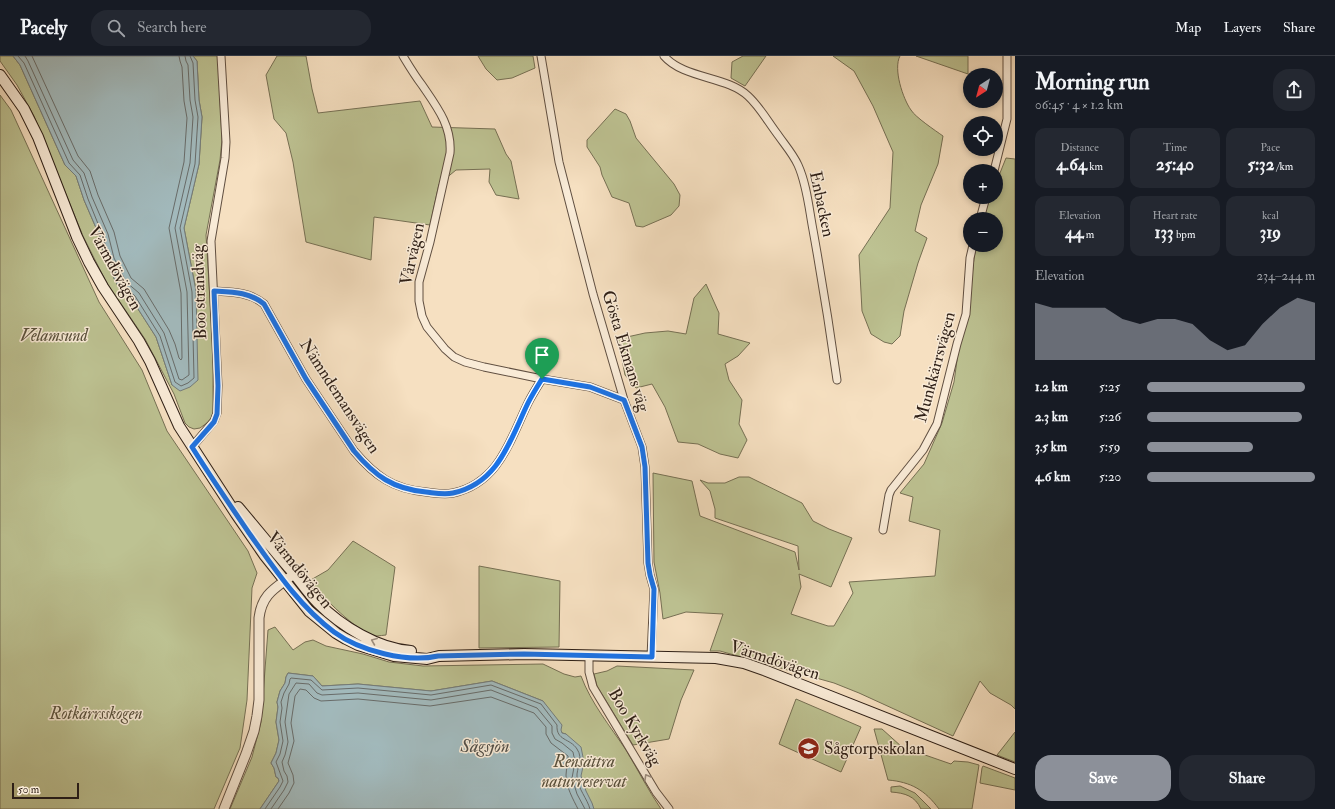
<!DOCTYPE html>
<html lang="en">
<head>
<meta charset="utf-8">
<style>
  body { margin:0; font-family:"IM FELL Double Pica",serif; background:#242831; color:#f1f3f6; height:100vh; display:flex; flex-direction:column; font-size:15px; white-space:nowrap }
  * { box-sizing:border-box; margin:0 }
  p { font-size:13px; color:#9ea1a6 }
  .icon { flex:none; width:22px; height:22px; fill:none; stroke:currentColor; stroke-width:2; stroke-linecap:round; stroke-linejoin:round }
  .map { position:relative; flex:1; overflow:hidden }
  .sheet { display:flex; flex-direction:column; background:#171b24; width:320px }
  .sheet>* { flex:none }
  .needle { width:26px; rotate:216deg }
  .controls { position:absolute; left:963px; top:12px; display:grid; gap:8px }
  .controls a { display:grid; place-items:center; width:40px; height:40px; border-radius:50%; background:#171b24; box-shadow:0 2px 6px #0003; font-size:20px }
  .scale { position:absolute; left:12px; bottom:10px; width:67px; box-sizing:border-box; padding-left:4px; border:2px solid #2e1f16; border-top:0; font-size:11px; line-height:14px; white-space:nowrap; color:#2e1f16; -webkit-text-stroke:3px #f9ebd7; paint-order:stroke }
  .pin { position:absolute; display:grid; place-items:center; width:34px; height:34px; color:#fff; margin:-41px -17px; border-radius:50% 50% 50% 0; rotate:-45deg; box-shadow:0 0 4px #0007 }
  .pin .icon { rotate:45deg }
  .round { display:grid; place-items:center; flex:none; width:42px; height:42px; border-radius:16px; background:#242831 }
  .headline { display:flex; align-items:center; justify-content:space-between; height:68px; padding:0 20px }
  h1 { font-size:22px; font-weight:700; line-height:30px }
  .figures { display:grid; grid-template-columns:repeat(3,1fr); gap:6px; height:68px; padding:4px 20px }
  .figures div { display:grid; align-content:center; border-radius:10px; background:#242831; text-align:center }
  .figures b { font-size:17px; font-weight:700 }
  .figures small { font-size:11px; font-weight:400 }
  .figures p { font-size:11px }
  .chart { height:112px; padding:8px 20px }
  .chart p { display:flex; justify-content:space-between }
  .chart svg { width:100%; height:72px; margin-top:4px; fill:#8c9099; opacity:.7 }
  .action { display:flex; gap:8px; margin-top:auto; padding:8px 20px }
  .action a { flex:1; height:46px; border-radius:16px; background:#8c9099; color:#fff; font-size:16px; font-weight:700; line-height:46px; text-align:center }
  .action a+a { background:#242831; color:#f1f3f6 }
  ul { padding:0 20px; list-style:none; font-size:13px }
  li { display:grid; grid-template-columns:64px 48px 1fr; align-items:center; height:30px }
  li i { height:10px; border-radius:5px; background:#8c9099 }
  header { display:flex; align-items:center; gap:24px; box-sizing:border-box; height:56px; padding:0 20px; background:#171b24; border-bottom:1px solid #363941 }
  header strong { font-size:19px }
  nav { display:flex; gap:22px; margin-inline-start:auto; font-size:14px }
  .search { width:280px; height:36px; background:#242831; display:flex; align-items:center; gap:10px; box-sizing:border-box; padding:0 14px; border-radius:16px; color:#9ea1a6; font-size:15px }
  main { display:flex; flex:1; min-height:0 }
  .map>svg:first-child { display:block }
  .green { fill:#bdc292; stroke:#767054 }
  .water { fill:#a2babd; stroke:#747c7a }
  .lines { fill:none; stroke-linecap:round; stroke-linejoin:round }
  .shore { stroke:#686c6a; stroke-width:1 }
  .minor-casing { stroke:#604f41; stroke-width:9 }
  .tertiary-casing { stroke:#604f41; stroke-width:11 }
  .secondary-casing { stroke:#2e1f16; stroke-width:12 }
  .minor { stroke:#f9ebd7; stroke-width:7 }
  .tertiary { stroke:#f9ebd7; stroke-width:9 }
  .secondary { stroke:#f9ebd7; stroke-width:10 }
  .oneway { stroke:#9e8f80 }
  .route-casing { stroke:#fff; stroke-width:8 }
  .route { stroke:#1a73e8; stroke-width:5 }
  .labels { text-anchor:middle; dominant-baseline:central; stroke-width:3; stroke-linejoin:round; paint-order:stroke }
  .street-label { font-size:17px; fill:#2e1f16; stroke:#f9ebd7 }
  .park-label { font-size:17px; font-style:italic; fill:#59503b; stroke:#f9ebd7 }
  .poi-label { font-size:17px; fill:#2e1f16; stroke:#f9ebd7; text-anchor:start }
  .water-label { font-size:18px; font-style:italic; fill:#514e48; stroke:#f9ebd7 }
</style>
</head>
<body>
<header>
<strong>Pacely</strong>
<div class="search"><svg class="icon" aria-label="search" viewBox="0 0 24 24"><circle cx="10" cy="10" r="6"/><path d="M15 15l6 6"/></svg>Search here</div>
<nav><a>Map</a><a>Layers</a><a>Share</a></nav>
</header>
<main>
<div class="map">
<svg width="1015" height="753" viewBox="0 0 1015 753">
  <rect width="100%" height="100%" fill="#f6e0c1"/>
  <filter id="stains"><feTurbulence type="fractalNoise" baseFrequency=".005" numOctaves="4"/><feColorMatrix values="0 0 0 0 .2 0 0 0 0 .09 0 0 0 0 .02 0 0 0 .5 -.17"/></filter>
  <radialGradient id="worn" r=".72"><stop offset=".6" stop-color="#630" stop-opacity="0"/><stop offset="1" stop-color="#630" stop-opacity=".3"/></radialGradient>
  <path class="green" d="M 0,0 L 13,0 L 20,9 L 65,109 L 76,120 L 84,144 L 100,181 L 105,205 L 119,232 L 131,242 L 156,281 L 172,329 L 196,235 L 184,172 L 199,108 L 202,61 L 199,44 L 197,5 L 193,0 L 218,0 L 222,84 L 220,104 L 206,179 L 213,292 L 213,356 L 211,364 L 200,372 L 194,373 L 189,371 L 185,367 L 174,338 L 145,283 L 107,227 L 94,202 L 83,180 L 34,60 L 17,29 L 0,5 Z
    M 277,0 L 306,0 L 312,33 L 318,57 L 420,45 L 432,71 L 495,73 L 506,98 L 511,105 L 519,143 L 496,139 L 489,126 L 490,113 L 456,114 L 439,128 L 430,169 L 374,161 L 371,204 L 306,186 L 293,106 L 286,77 L 274,63 L 266,19 Z
    M 478,0 L 533,0 L 535,12 L 512,22 L 497,24 L 486,13 Z
    M 743,0 L 766,0 L 745,30 L 731,22 L 732,6 Z
    M 833,0 L 900,0 C 893,13 903,43 911,54 C 915,61 936,75 943,80 L 938,108 L 921,149 L 915,175 L 927,182 L 918,207 L 904,255 L 900,280 L 892,288 L 884,286 L 871,278 L 862,255 L 859,199 L 890,152 L 893,96 L 873,50 L 854,15 Z
    M 916,0 L 968,0 L 968,18 Z
    M 0,39 L 11,54 L 99,246 L 142,314 L 167,375 L 248,495 L 257,517 L 252,532 L 247,644 L 240,692 L 214,753 L 0,753 Z
    M 615,53 L 626,58 L 630,65 L 636,82 L 674,128 L 680,139 L 679,150 L 671,159 L 643,171 L 636,170 L 629,147 L 612,141 L 602,119 L 600,111 L 587,91 L 587,84 Z
    M 1006,102 L 1015,103 L 1015,653 L 1011,649 L 990,637 L 980,625 L 953,680 L 859,637 L 834,627 L 720,595 L 710,595 L 723,558 L 686,556 L 663,563 L 660,537 L 654,506 L 653,417 L 692,425 L 700,460 L 795,496 L 799,514 L 798,490 L 715,462 L 715,453 L 710,435 L 700,424 L 708,427 L 725,427 L 739,421 L 749,421 L 802,447 L 813,465 L 829,473 L 852,482 L 831,531 L 799,518 L 801,531 L 791,558 L 828,570 L 834,570 L 853,537 L 849,526 L 935,520 L 940,474 L 909,465 L 913,441 L 900,437 L 924,408 L 942,367 L 954,326 L 959,290 L 968,263 L 973,210 L 976,189 L 996,189 L 996,163 L 983,163 L 990,141 L 996,141 L 996,127 Z
    M 706,228 L 719,257 L 718,278 L 750,287 L 738,300 L 725,308 L 729,324 L 742,344 L 739,368 L 747,384 L 738,402 L 720,398 L 698,388 L 678,386 L 665,351 L 652,328 L 636,332 L 625,319 L 618,283 L 645,277 L 668,275 L 686,278 L 694,242 Z
    M 353,485 L 395,511 L 386,579 C 383,579 380,580 377,580 C 355,576 324,541 309,525 L 328,514 Z
    M 479,510 L 560,525 L 559,591 L 479,592 Z
    M 275,571 L 293,594 L 305,586 L 313,584 L 326,590 L 363,598 L 389,606 L 423,610 L 543,608 L 564,618 L 575,621 L 581,620 C 591,647 610,670 626,694 C 638,714 648,734 661,753 L 477,753 L 566,678 L 562,677 L 543,645 L 492,625 L 431,635 L 358,628 L 322,630 L 313,620 L 288,617 L 286,621 L 285,627 L 280,635 L 277,646 L 278,651 L 276,666 L 279,684 L 276,697 L 271,707 L 274,712 L 276,721 L 278,722 L 279,725 L 260,753 L 230,753 L 252,701 L 261,666 L 268,574 Z
    M 617,610 L 694,614 L 681,644 L 669,683 L 633,689 L 597,630 L 594,618 L 607,615 Z
    M 796,643 L 861,671 L 841,716 L 779,688 Z
    M 874,673 L 882,673 L 902,691 L 951,708 L 954,705 L 968,706 L 979,709 L 972,753 L 939,753 C 925,734 911,726 888,724 Z
    M 1015,676 L 1015,706 L 997,699 Z
    M 983,710 L 1015,722 L 1015,734 L 980,727 L 982,712 Z
    M 900,730 L 915,737 L 931,753 L 921,753 C 915,740 905,737 891,736 L 891,731 Z"/>
  <path class="water" d="M 13,0 L 193,0 L 197,5 L 199,44 L 202,61 L 199,108 L 184,172 L 196,235 L 198,324 L 190,331 L 180,335 L 172,329 L 156,281 L 131,242 L 119,232 L 105,205 L 100,181 L 84,144 L 76,120 L 65,109 L 20,9 Z
    M 288,617 L 313,620 L 322,630 L 358,628 L 431,635 L 492,625 L 543,645 L 562,669 L 561,674 L 562,677 L 566,678 L 581,691 L 584,706 L 581,720 L 586,735 L 592,747 L 594,753 L 260,753 L 279,725 L 278,722 L 276,721 L 274,712 L 271,707 L 276,697 L 279,684 L 276,666 L 278,651 L 277,646 L 280,635 L 285,627 L 286,621 Z"/>
  <g class="lines">
    <path class="shore" d="M 18,0 L 24,7 L 69,107 L 80,119 L 88,143 L 103,180 L 109,204 L 122,229 L 135,240 L 160,280 L 175,326 L 181,330 L 188,327 L 194,322 L 192,236 L 180,172 L 195,108 L 198,61 L 195,44 L 193,7 L 190,0
      M 25,0 L 28,5 L 73,104 L 84,117 L 92,141 L 108,178 L 114,202 L 126,226 L 139,237 L 164,277 L 179,323 L 182,324 L 189,319 L 187,236 L 175,172 L 190,107 L 193,61 L 190,44 L 188,9 L 186,5 L 185,0
      M 32,0 L 78,100 L 90,115 L 98,139 L 114,176 L 120,200 L 131,222 L 144,233 L 169,274 L 175,288 L 179,302 L 181,304 L 182,302 L 181,237 L 169,172 L 184,106 L 187,62 L 184,45 L 182,11 L 180,5 L 179,0
      M 265,753 L 280,731 L 283,725 L 276,706 L 280,698 L 283,685 L 280,666 L 282,652 L 281,646 L 284,637 L 289,628 L 290,623 L 291,622 L 311,624 L 322,634 L 358,632 L 431,639 L 491,629 L 541,648 L 557,669 C 556,685 570,682 577,693 C 584,703 576,713 577,721 C 578,733 587,742 590,753
      M 271,753 L 284,734 L 288,726 L 287,720 L 284,715 L 282,706 L 285,699 L 288,686 L 285,666 L 289,638 L 296,627 L 309,628 L 317,637 L 322,639 L 358,637 L 431,644 L 491,634 L 537,652 L 552,670 L 552,677 L 555,683 L 562,687 L 573,696 L 575,706 L 572,722 L 577,738 L 585,753
      M 278,753 L 289,737 L 294,727 L 293,719 L 288,707 L 294,685 L 291,667 L 295,640 L 300,633 L 306,634 L 314,642 L 321,645 L 358,643 L 430,650 L 491,641 L 534,657 L 546,671 L 546,678 L 551,687 L 568,700 C 569,707 566,712 566,719 C 566,731 573,743 578,753"/>
    <defs>
      <path id="minor" d="M 403,0 C 409,10 415,20 422,29 C 437,51 452,70 450,97 L 430,186 L 419,226 L 419,245 L 422,260 L 427,271 L 445,293 L 454,301 L 465,306 L 484,311 L 542,323 L 590,331 L 624,344
        M 541,0 L 559,106 L 593,238 L 624,344 L 642,391 L 645,411 L 648,507 L 650,519 L 654,533 L 651,601
        M 664,0 C 684,23 727,20 748,40 C 760,51 768,66 778,79 C 785,89 793,98 798,109 C 807,129 809,153 813,174 C 822,224 830,274 837,324
        M 994,115 L 1007,63 L 1007,0
        M 980,163 L 986,141
        M 214,235 C 232,236 250,236 264,248 L 306,323 L 354,395 C 375,420 393,433 426,436 C 435,437 444,439 453,437 C 499,427 510,384 528,347 C 532,339 537,331 542,323
        M 192,391 L 214,365 L 217,357 L 218,329 L 211,185 L 225,102 L 226,86 L 221,0
        M 883,474 L 889,439 L 891,434 L 923,394 L 937,368 L 957,288 L 966,258 L 970,202 L 973,189
        M 589,599 L 589,616 L 593,631 L 656,736 L 669,753"/>
      <path id="tertiary" d="M 224,753 L 246,698 L 254,675 L 257,660 L 259,644 L 259,562 C 262,537 276,532 294,518"/>
      <path id="secondary" d="M 0,19 L 24,53 L 38,81 L 77,181 L 89,206 L 103,231 L 139,285 L 150,305 L 179,370 L 236,458 L 265,500 L 309,555 L 336,577 L 346,583 L 358,589 L 394,600 L 427,603 L 439,600 L 524,598 L 716,602 L 744,607 L 764,614 L 1015,713
        M 238,451 C 255,471 272,492 289,512 C 299,523 307,536 318,547 C 341,570 378,593 411,595"/>
    </defs>
    <use href="#minor" class="minor-casing"/>
    <use href="#tertiary" class="tertiary-casing"/>
    <use href="#secondary" class="secondary-casing"/>
    <use href="#minor" class="minor"/>
    <use href="#tertiary" class="tertiary"/>
    <use href="#secondary" class="secondary"/>
  </g>
  <defs><path id="oneway-chevron" d="M-2-3.5L2.5 0L-2 3.5" fill="none" stroke-width="1.6" stroke-linecap="round" stroke-linejoin="round"/></defs>
  <g class="oneway">
    <use href="#oneway-chevron" transform="translate(374 585) rotate(-158)"/>
    <use href="#oneway-chevron" transform="translate(647 721) rotate(-120)"/>
  </g>
  <g class="lines">
    <defs>
      <path id="route" d="M 214,235 C 232,236 250,236 264,248 L 306,323 L 354,395 C 375,420 393,433 426,436 C 435,437 444,439 453,437 C 499,427 510,384 528,347 C 532,339 537,331 542,323 L 590,331 L 624,344 L 642,391 L 645,411 L 648,507 L 650,519 L 654,533 L 652,601 L 524,598 L 438,600 C 407,607 360,595 334,576 C 299,550 274,512 249,477 C 230,449 210,420 192,391 L 214,366 L 217,358 L 218,330 Z"/>
    </defs>
    <use href="#route" class="route-casing"/>
    <use href="#route" class="route"/>
  </g>
  <defs>
    <symbol id="school-disc" viewBox="-11 -11 22 22"><circle r="9.5" fill="#8f2418" stroke="#f9ebd7"/><path d="M0-5L7-2L0 1L-7-2ZM-4 1L0 2.5L4 1V4Q0 6-4 4Z" fill="#fff"/></symbol>
  </defs>
  <g fill-rule="evenodd">
    <use href="#school-disc" x="796" y="680" width="25" height="25"/>
  </g>
  <g class="labels">
    <g class="street-label">
      <text transform="translate(822 148) rotate(78)">Enbacken</text>
      <text transform="translate(412 198) rotate(-78)">Vårvägen</text>
      <text transform="translate(115 212) rotate(61)">Värmdövägen</text>
      <text transform="translate(199 236) rotate(-92)">Boo strandväg</text>
      <text transform="translate(626 295) rotate(73)">Gösta Ekmans väg</text>
      <text transform="translate(935 311) rotate(-75)">Munkkärrsvägen</text>
      <text transform="translate(340 340) rotate(57)">Nämndemansvägen</text>
      <text transform="translate(300 514) rotate(51)">Värmdövägen</text>
      <text transform="translate(775 604) rotate(18)">Värmdövägen</text>
      <text transform="translate(635 671) rotate(59)">Boo Kyrkväg</text>
    </g>
    <g class="park-label">
      <text x="54" y="279">Velamsund</text>
      <text x="96" y="657">Rotkärrsskogen</text>
      <text x="584" y="705">Rensättra<tspan x="584" dy="20">naturreservat</tspan></text>
    </g>
    <g class="poi-label">
      <text x="824" y="692">Sågtorpsskolan</text>
    </g>
    <g class="water-label">
      <text x="485" y="690">Sågsjön</text>
    </g>
  </g>
  <rect width="100%" height="100%" filter="url(#stains)"/>
  <rect width="100%" height="100%" fill="url(#worn)"/>
</svg>
<div class="controls">
<a><svg class="needle" viewBox="-14 -14 28 28"><path d="M0-13l5 13h-10z" fill="#e53935"/><path d="M0 13l5-13h-10z" fill="#9ea1a6"/></svg></a>
<a><svg class="icon" aria-label="locate" viewBox="0 0 24 24"><circle cx="12" cy="12" r="6"/><path d="M12 2v4M12 18v4M2 12h4M18 12h4"/></svg></a>
<a>+</a>
<a>−</a>
</div>
<div class="scale">50 m</div>
<div class="pin" style="left:542px;top:323px;background:#1e9e55"><svg class="icon" aria-label="arrive" viewBox="0 0 24 24"><path d="M6 21V4h12l-3 4 3 4H6"/></svg></div>
</div>
<section class="sheet">
<div class="headline"><div><h1>Morning run</h1><p>06:45 · 4 × 1.2 km</p></div><a class="round"><svg class="icon" aria-label="share" viewBox="0 0 24 24"><path d="M12 15V3M7 8l5-5 5 5M5 13v7h14v-7"/></svg></a></div>
<div class="figures">
<div><p>Distance</p><b>4.64<small> km</small></b></div>
<div><p>Time</p><b>25:40</b></div>
<div><p>Pace</p><b>5:32<small> /km</small></b></div>
</div>
<div class="figures">
<div><p>Elevation</p><b>44<small> m</small></b></div>
<div><p>Heart rate</p><b>133<small> bpm</small></b></div>
<div><p>kcal</p><b>319</b></div>
</div>
<div class="chart"><p><span>Elevation</span>234–244 m</p>
<svg viewBox="0 0 160 44" preserveAspectRatio="none"><path d="M0 44V9L10 12L20 12L30 12L40 12L50 19L60 22L70 19L80 19L90 22L100 32L110 38L120 35L130 22L140 12L150 6L160 9V44z"/></svg>
</div>
<ul>
<li><b>1.2 km</b>5:25<i style="width:94%"></i></li>
<li><b>2.3 km</b>5:26<i style="width:92%"></i></li>
<li><b>3.5 km</b>5:59<i style="width:63%"></i></li>
<li><b>4.6 km</b>5:20<i style="width:100%"></i></li>
</ul>
<div class="action"><a>Save</a><a>Share</a></div>
</section>
</main>
</body>
</html>
